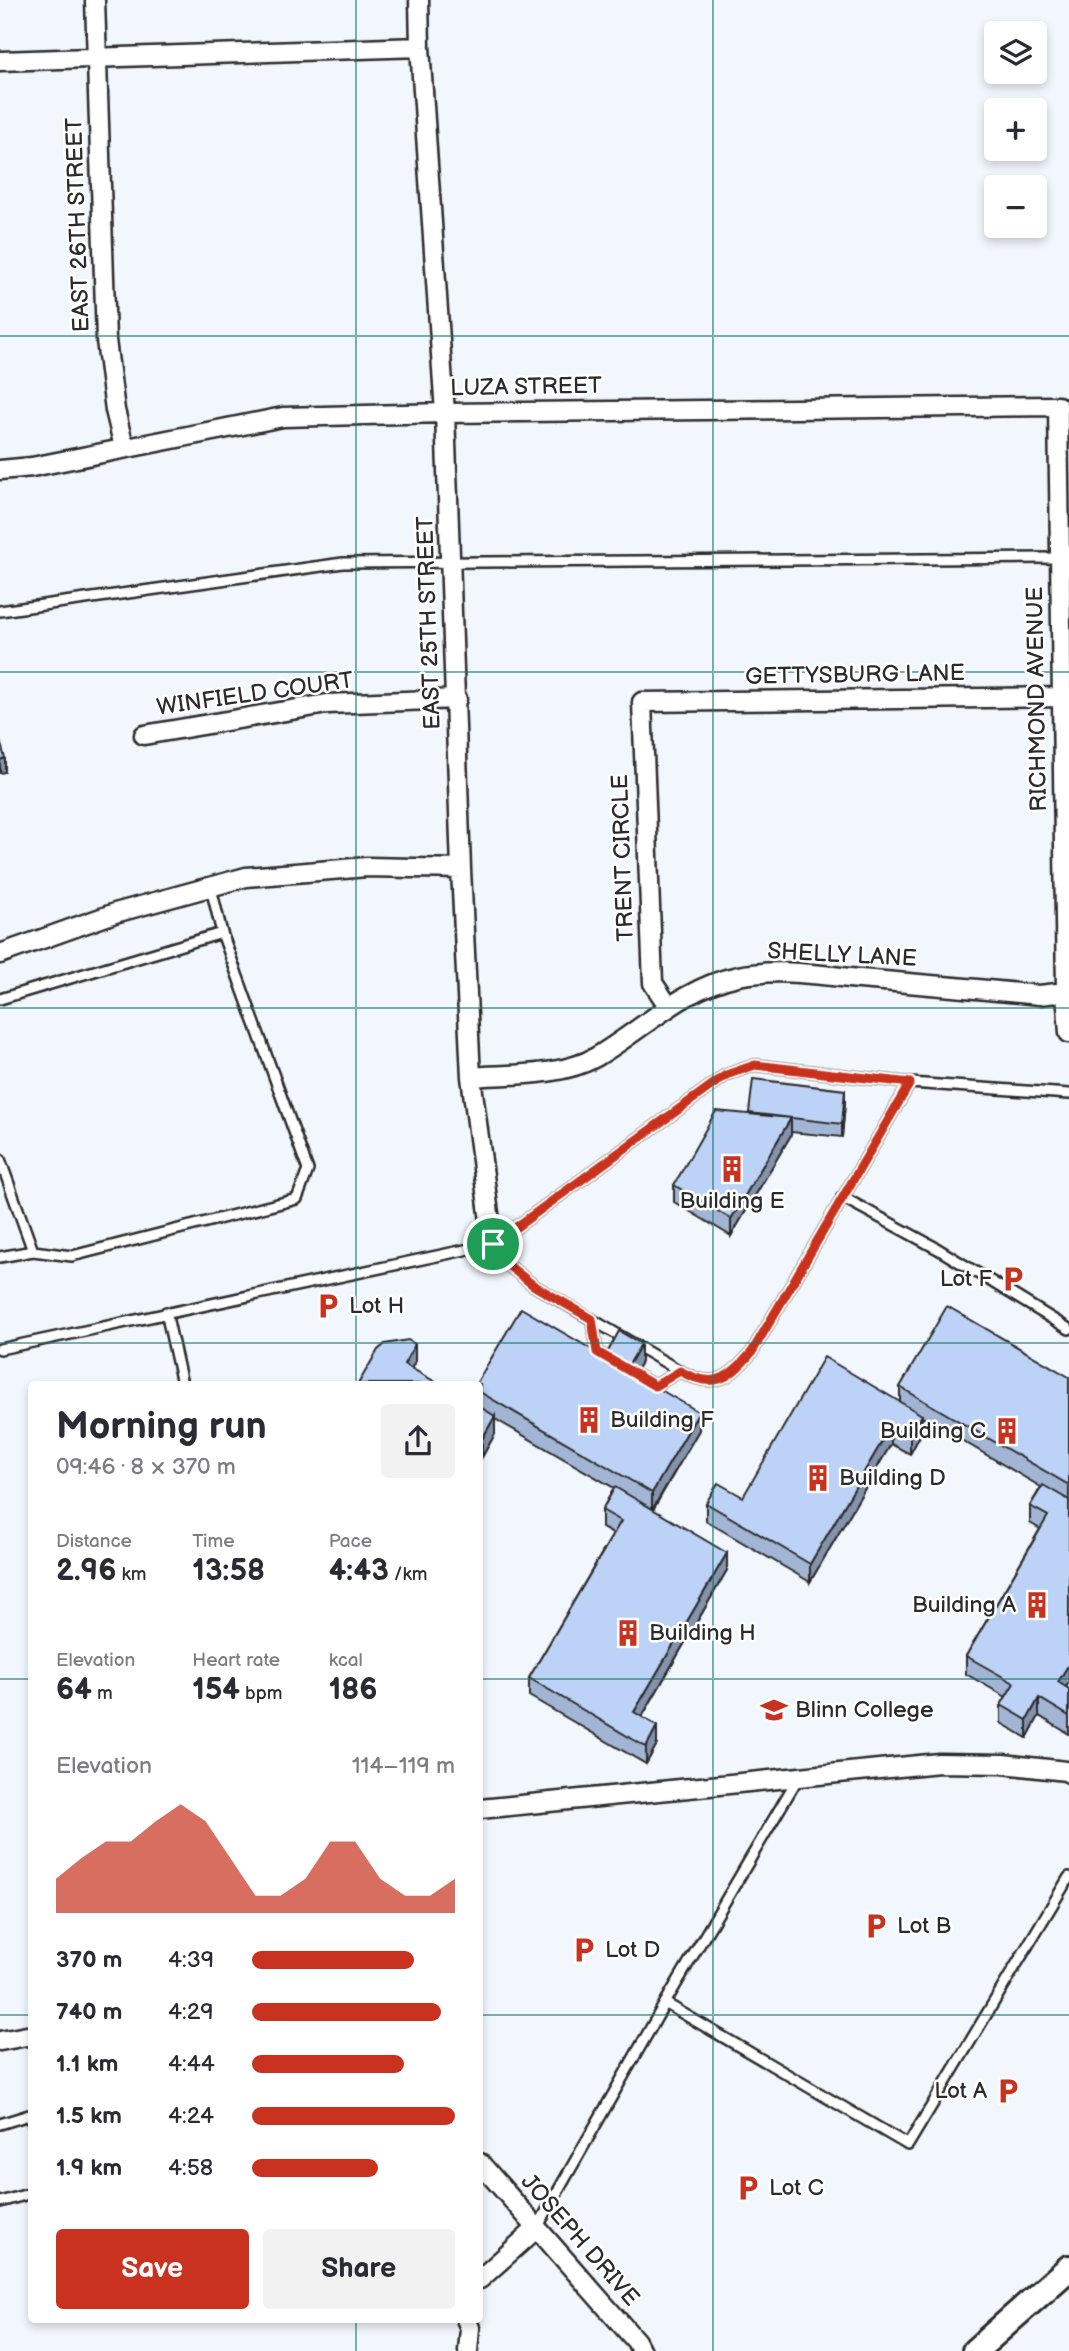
<!DOCTYPE html>
<html lang="en">
<head>
<meta charset="utf-8">
<style>
  body { margin:0; font-family:"Balsamiq Sans",sans-serif; background:#f2f2f3; color:#2b2b33; height:100vh; display:flex; flex-direction:column; font-size:26px; white-space:nowrap }
  * { box-sizing:border-box; margin:0 }
  p { font-size:23px; color:#7c7c81 }
  .icon { flex:none; width:38px; height:38px; fill:none; stroke:currentColor; stroke-width:2; stroke-linecap:round; stroke-linejoin:round }
  .map { position:relative; flex:1; overflow:hidden }
  .details { position:absolute; left:28px; top:1381px; width:455px; height:942px; display:flex; flex-direction:column; background:#fff; border-radius:7px; box-shadow:0 4px 10px #0003 }
  .details>* { flex:none }
  .fabs { position:absolute; left:984px; top:21px; display:grid; gap:14px }
  .fabs a { display:grid; place-items:center; width:63px; height:63px; border-radius:7px; background:#fff; box-shadow:0 4px 10px #0003; font-size:35px }
  .pin { position:absolute; display:grid; place-items:center; width:60px; height:60px; color:#fff; margin:-30px; border:4px solid #fff; border-radius:50%; box-shadow:0 2px 7px #0007 }
  .round { display:grid; place-items:center; flex:none; width:74px; height:74px; border-radius:7px; background:#f2f2f3 }
  .head { display:flex; align-items:center; justify-content:space-between; height:119px; padding:0 28px }
  h1 { font-size:38px; font-weight:700; line-height:52px }
  .stats { display:grid; grid-template-columns:repeat(3,1fr); gap:10px; height:119px; padding:7px 28px }
  .stats div { display:grid; align-content:center }
  .stats b { font-size:30px; font-weight:700 }
  .stats small { font-size:19px; font-weight:400 }
  .stats p { font-size:19px }
  .chart { height:196px; padding:14px 28px }
  .chart p { display:flex; justify-content:space-between }
  .chart svg { width:100%; height:126px; margin-top:7px; fill:#c8321e; opacity:.7 }
  .cta { display:flex; gap:14px; margin-top:auto; padding:14px 28px }
  .cta a { flex:1; height:80px; border-radius:7px; background:#c8321e; color:#fff; font-size:28px; font-weight:700; line-height:80px; text-align:center }
  .cta a+a { background:#f2f2f3; color:#2b2b33 }
  ul { padding:0 28px; list-style:none; font-size:23px }
  li { display:grid; grid-template-columns:112px 84px 1fr; align-items:center; height:52px }
  li i { height:18px; border-radius:9px; background:#c8321e }
  .map>svg:first-child { display:block }
  .lines { fill:none; stroke-linecap:round; stroke-linejoin:round }
  .lane-casing { stroke:#2b2b2b; stroke-width:14 }
  .street-casing { stroke:#2b2b2b; stroke-width:23 }
  .secondary-casing { stroke:#2b2b2b; stroke-width:30 }
  .lane { stroke:#fff; stroke-width:9 }
  .street { stroke:#fff; stroke-width:18 }
  .secondary { stroke:#fff; stroke-width:24 }
  .wall { fill:#a2b5d4; stroke:#2b2b2b; stroke-width:2 }
  .shaded-wall { fill:#8493ac; stroke:#2b2b2b; stroke-width:2 }
  .building { fill:#bcd2f6; stroke:#2b2b2b; stroke-width:2 }
  .route-casing { stroke:#fff; stroke-width:14 }
  .route { stroke:#c8321e; stroke-width:9 }
  .grid { fill:none; stroke:#0f766e; stroke-width:2; stroke-opacity:0.55 }
  .labels { text-anchor:middle; dominant-baseline:central; stroke-width:5; stroke-linejoin:round; paint-order:stroke }
  .street-label { font-size:23px; fill:#2b2b2b; stroke:#fff }
  .poi-label { font-size:23px; fill:#2b2b2b; stroke:#fff; text-anchor:start }
</style>
</head>
<body>
<div class="map">
<svg width="1069" height="2351" viewBox="0 0 1069 2351">
  <rect width="100%" height="100%" fill="#f2f6fd"/>
  <filter id="ink" filterUnits="userSpaceOnUse"><feTurbulence type="fractalNoise" baseFrequency=".0143" numOctaves="2"/><feDisplacementMap in="SourceGraphic" scale="14" xChannelSelector="R" yChannelSelector="G"/><feConvolveMatrix kernelMatrix="1 2 1 2 8 2 1 2 1" color-interpolation-filters="sRGB"/></filter>
  <g filter="url(#ink)">
    <g class="lines">
      <defs>
        <path id="lane" d="M 0,611 L 343,563 L 1060,558
          M 0,999 L 222,933
          M 0,1159 L 33,1251
          M 842,1197 L 938,1249 L 1069,1329
          M 493,1244 L 504,1262 L 533,1285 L 680,1371 C 714,1390 729,1379 752,1352 L 910,1083
          M 0,1257 L 33,1251 L 72,1256 L 297,1199 L 308,1170 L 222,933 L 211,888
          M 166,1312 L 182,1384
          M 592,1319 L 597,1352 L 606,1357
          M 0,1349 L 493,1244 L 726,1075 L 755,1065 L 910,1083 L 1069,1094
          M 624,1368 L 655,1386 L 680,1371
          M 665,2003 L 908,2145 L 1069,1877
          M 0,2124 L 29,2115 L 32,2122
          M 0,2202 L 32,2193
          M 537,2228 L 665,2003 L 798,1778"/>
        <path id="street" d="M 95,0 L 106,340 L 115,410 L 124,447
          M 419,0 L 420,47 L 445,413 L 461,869 L 471,1077 L 493,1244
          M 0,61 L 420,47
          M 0,470 L 32,467 L 283,417 L 445,413 L 1058,406 L 1066,992 L 1069,1033
          M 144,735 L 327,704 L 457,699
          M 0,954 L 115,913 L 246,877 L 367,867 L 461,869
          M 669,1007 L 653,983 L 642,702 L 1069,697
          M 471,1077 C 510,1074 561,1077 596,1057 C 642,1030 684,987 738,976 C 778,968 820,975 860,979 C 920,984 980,989 1039,995 L 1066,992
          M 480,1809 L 939,1763 L 1003,1764 L 1066,1771 L 1069,1773
          M 0,2041 L 32,2035
          M 480,2163 L 636,2341 L 641,2351
          M 480,2279 L 537,2228
          M 466,2319 L 470,2328 L 468,2351"/>
        <path id="secondary" d="M 975,2351 L 1069,2268"/>
      </defs>
      <use href="#lane" class="lane-casing"/>
      <use href="#street" class="street-casing"/>
      <use href="#secondary" class="secondary-casing"/>
      <use href="#lane" class="lane"/>
      <use href="#street" class="street"/>
      <use href="#secondary" class="secondary"/>
    </g>
    <path class="wall" d="M 845,1103 L 842,1137 L 791,1132 L 791,1135 L 731,1236 L 674,1202 L 674,1185 L 749,1114 Z
      M 605,1357 L 641,1362 L 634,1374 L 699,1430 L 653,1510 L 727,1570 L 642,1717 L 657,1744 L 646,1764 L 529,1696 L 529,1678 L 613,1534 L 602,1528 L 602,1510 L 614,1488 L 495,1419 L 495,1434 L 482,1457 L 480,1455 L 480,1384 Z
      M 1069,1377 L 1069,1682 L 1066,1687 L 1069,1689 L 1069,1734 L 1039,1716 L 1027,1738 L 1001,1723 L 1001,1705 L 1006,1697 L 966,1674 L 966,1656 L 1040,1529 L 1030,1523 L 1030,1506 L 1041,1487 L 922,1417 L 922,1432 L 910,1454 L 891,1444 L 810,1582 L 706,1521 L 706,1503 L 743,1497 L 900,1402 L 900,1387 Z"/>
    <path class="shaded-wall" d="M 5,758 L 5,772 L 0,773 L 0,760 Z
      M 845,1090 L 845,1103 L 842,1137 L 842,1124 Z
      M 791,1118 L 791,1135 L 731,1236 L 731,1219 Z
      M 415,1344 L 415,1362 L 404,1381 L 404,1364 Z
      M 641,1344 L 641,1362 L 626,1387 L 626,1370 Z
      M 699,1412 L 699,1430 L 652,1510 L 652,1493 Z
      M 922,1415 L 922,1432 L 910,1454 L 910,1437 Z
      M 495,1416 L 495,1434 L 482,1457 L 482,1439 Z
      M 891,1426 L 891,1444 L 810,1582 L 810,1564 Z
      M 727,1553 L 727,1570 L 634,1730 L 634,1712 Z
      M 1069,1664 L 1069,1682 L 1058,1700 L 1058,1682 Z
      M 1039,1698 L 1039,1716 L 1027,1738 L 1027,1720 Z
      M 657,1726 L 657,1744 L 646,1764 L 646,1747 Z"/>
    <path class="building" d="M 0,741 L 5,758 L 0,760 Z
      M 753,1079 L 845,1090 L 842,1124 L 749,1113 Z
      M 716,1111 L 791,1118 L 731,1219 L 674,1185 Z
      M 947,1306 L 1069,1377 L 1069,1485 L 900,1387 Z
      M 521,1308 L 605,1357 L 619,1331 L 641,1344 L 626,1370 L 699,1412 L 652,1493 L 480,1392 L 480,1384 L 476,1384 Z
      M 408,1340 L 415,1344 L 404,1364 L 439,1384 L 358,1384 L 378,1350 L 385,1344 Z
      M 824,1357 L 922,1415 L 910,1437 L 891,1426 L 810,1564 L 706,1503 L 718,1483 L 743,1497 Z
      M 480,1407 L 495,1416 L 482,1439 L 480,1437 Z
      M 1043,1485 L 1069,1500 L 1069,1664 L 1058,1682 L 1069,1689 L 1069,1716 L 1039,1698 L 1027,1720 L 1001,1705 L 1014,1683 L 966,1656 L 1048,1516 L 1030,1506 Z
      M 615,1487 L 727,1553 L 634,1712 L 657,1726 L 646,1747 L 529,1678 L 621,1521 L 602,1510 Z"/>
  </g>
  <g class="lines" filter="url(#ink)">
    <defs>
      <path id="route" d="M 755,1065 L 910,1083 L 752,1352 C 729,1379 714,1390 680,1371 L 655,1386 L 597,1352 L 592,1319 L 533,1285 L 504,1262 L 493,1244 L 726,1075 Z"/>
    </defs>
    <use href="#route" class="route-casing"/>
    <use href="#route" class="route"/>
  </g>
  <path class="grid" d="M 356,0 L 356,1384M 713,0 L 713,2351M 0,336 L 1069,336M 0,672 L 1069,672M 0,1008 L 1069,1008M 0,1343 L 1069,1343M 0,1679 L 32,1679M 480,1679 L 1069,1679M 0,2015 L 32,2015M 480,2015 L 1069,2015M 356,2319 L 356,2351"/>
  <defs>
    <symbol id="building-bare" viewBox="-9 -9 18 18"><path d="M-4-6H4V6H1V3H-1V6H-4ZM-2.5-4.3h1.7v1.8h-1.7ZM.8-4.3h1.7v1.8H.8ZM-2.5-1h1.7V.8h-1.7ZM.8-1h1.7V.8H.8Z" fill="#c8321e" stroke="#fff" stroke-width="2.5" paint-order="stroke"/></symbol>
    <symbol id="parking-bare" viewBox="-9 -9 18 18"><path d="M-3.5-5.5H1a3.5 3.5 0 0 1 0 7H-1V5.5H-3.5ZM-1-3.4V-.6H.8a1.4 1.4 0 0 0 0-2.8Z" fill="#c8321e" stroke="#fff" stroke-width="2.5" paint-order="stroke"/></symbol>
    <symbol id="university-bare" viewBox="-9 -9 18 18"><path d="M0-5L7-2L0 1L-7-2ZM-4 1L0 2.5L4 1V4Q0 6-4 4Z" fill="#c8321e" stroke="#fff" stroke-width="2.5" paint-order="stroke"/></symbol>
  </defs>
  <g fill-rule="evenodd">
    <use href="#building-bare" x="713" y="1150" width="38" height="38"/>
    <use href="#parking-bare" x="994" y="1260" width="38" height="38"/>
    <use href="#parking-bare" x="309" y="1287" width="38" height="38"/>
    <use href="#building-bare" x="570" y="1401" width="38" height="38"/>
    <use href="#building-bare" x="988" y="1412" width="38" height="38"/>
    <use href="#building-bare" x="799" y="1459" width="38" height="38"/>
    <use href="#building-bare" x="1018" y="1586" width="38" height="38"/>
    <use href="#building-bare" x="609" y="1614" width="38" height="38"/>
    <use href="#university-bare" x="755" y="1691" width="38" height="38"/>
    <use href="#parking-bare" x="857" y="1907" width="38" height="38"/>
    <use href="#parking-bare" x="565" y="1931" width="38" height="38"/>
    <use href="#parking-bare" x="989" y="2072" width="38" height="38"/>
    <use href="#parking-bare" x="729" y="2169" width="38" height="38"/>
  </g>
  <g class="labels">
    <g class="street-label">
      <text transform="translate(78 225) rotate(-92)">EAST 26TH STREET</text>
      <text transform="translate(526 387) rotate(-1)">LUZA STREET</text>
      <text transform="translate(429 623) rotate(-92)">EAST 25TH STREET</text>
      <text transform="translate(855 675) rotate(-1)">GETTYSBURG LANE</text>
      <text transform="translate(255 694) rotate(-8)">WINFIELD COURT</text>
      <text transform="translate(1037 699) rotate(-91)">RICHMOND AVENUE</text>
      <text transform="translate(623 858) rotate(-92)">TRENT CIRCLE</text>
      <text transform="translate(842 955) rotate(3)">SHELLY LANE</text>
      <text transform="translate(580 2240) rotate(49)">JOSEPH DRIVE</text>
    </g>
    <g class="poi-label">
      <text x="732" y="1201" text-anchor="middle">Building E</text>
      <text x="992" y="1279" text-anchor="end">Lot F</text>
      <text x="349" y="1306">Lot H</text>
      <text x="610" y="1420">Building F</text>
      <text x="986" y="1431" text-anchor="end">Building C</text>
      <text x="839" y="1478">Building D</text>
      <text x="1016" y="1605" text-anchor="end">Building A</text>
      <text x="649" y="1633">Building H</text>
      <text x="795" y="1710">Blinn College</text>
      <text x="897" y="1926">Lot B</text>
      <text x="605" y="1950">Lot D</text>
      <text x="987" y="2091" text-anchor="end">Lot A</text>
      <text x="769" y="2188">Lot C</text>
    </g>
  </g>
</svg>
<div class="fabs">
<a><svg class="icon" aria-label="layers" viewBox="0 0 24 24"><path d="M12 4l9 5-9 5-9-5zM3 14l9 5 9-5"/></svg></a>
<a>+</a>
<a>−</a>
</div>
<div class="pin" style="left:493px;top:1244px;background:#1e9e55"><svg class="icon" aria-label="arrive" viewBox="0 0 24 24"><path d="M6 21V4h12l-3 4 3 4H6"/></svg></div>
<section class="details">
<div class="head"><div><h1>Morning run</h1><p>09:46 · 8 × 370 m</p></div><a class="round"><svg class="icon" aria-label="share" viewBox="0 0 24 24"><path d="M12 15V3M7 8l5-5 5 5M5 13v7h14v-7"/></svg></a></div>
<div class="stats">
<div><p>Distance</p><b>2.96<small> km</small></b></div>
<div><p>Time</p><b>13:58</b></div>
<div><p>Pace</p><b>4:43<small> /km</small></b></div>
</div>
<div class="stats">
<div><p>Elevation</p><b>64<small> m</small></b></div>
<div><p>Heart rate</p><b>154<small> bpm</small></b></div>
<div><p>kcal</p><b>186</b></div>
</div>
<div class="chart"><p><span>Elevation</span>114–119 m</p>
<svg viewBox="0 0 160 44" preserveAspectRatio="none"><path d="M0 44V32L10 25L20 19L30 19L40 12L50 6L60 12L70 25L80 38L90 38L100 32L110 19L120 19L130 32L140 38L150 38L160 32V44z"/></svg>
</div>
<ul>
<li><b>370 m</b>4:39<i style="width:80%"></i></li>
<li><b>740 m</b>4:29<i style="width:93%"></i></li>
<li><b>1.1 km</b>4:44<i style="width:75%"></i></li>
<li><b>1.5 km</b>4:24<i style="width:100%"></i></li>
<li><b>1.9 km</b>4:58<i style="width:62%"></i></li>
</ul>
<div class="cta"><a>Save</a><a>Share</a></div>
</section>
</div>
</body>
</html>
